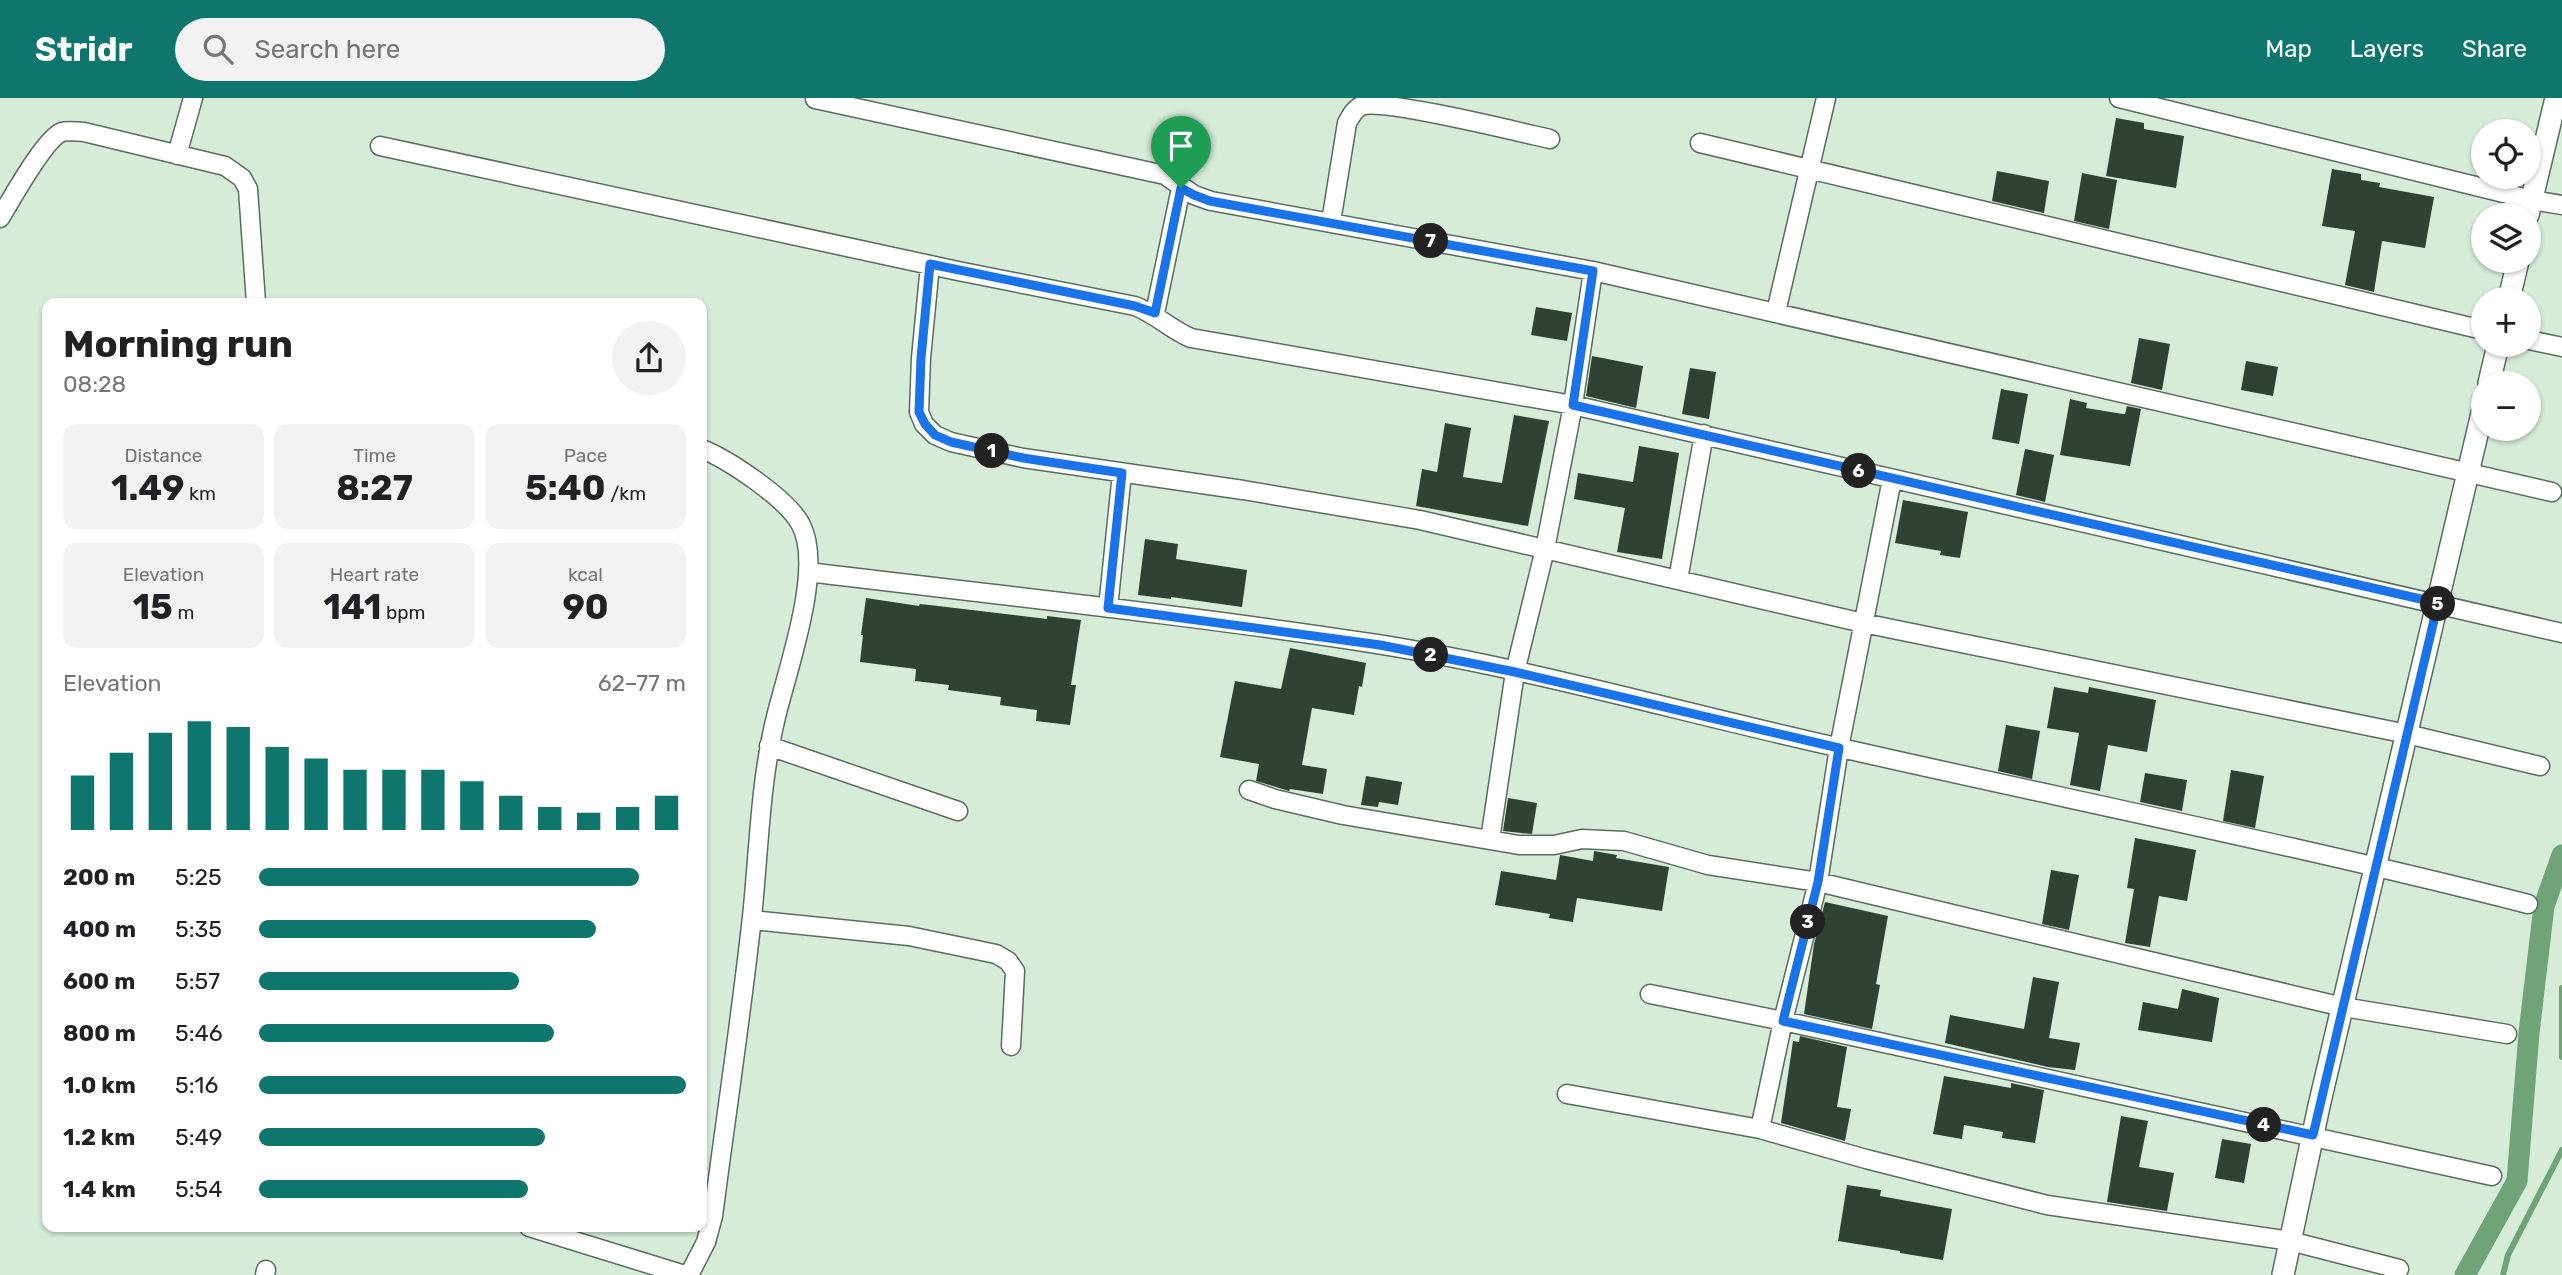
<!DOCTYPE html>
<html lang="en">
<head>
<meta charset="utf-8">
<style>
  body { margin:0; font-family:Rubik,sans-serif; background:#f2f2f2; color:#202124; height:100vh; display:flex; flex-direction:column; font-size:26px; white-space:nowrap }
  * { box-sizing:border-box; margin:0 }
  p { font-size:23px; color:#757577 }
  .icon { flex:none; width:38px; height:38px; fill:none; stroke:currentColor; stroke-width:2; stroke-linecap:round; stroke-linejoin:round }
  .map { position:relative; flex:1; overflow:hidden }
  .details { position:absolute; left:42px; top:200px; width:665px; height:934px; display:flex; flex-direction:column; background:#fff; border-radius:14px; box-shadow:0 2px 5px #0004 }
  .details>* { flex:none }
  .controls { position:absolute; left:2471px; top:21px; display:grid; gap:14px }
  .controls a { display:grid; place-items:center; width:70px; height:70px; border-radius:50%; background:#fff; box-shadow:0 2px 5px #0004; font-size:35px }
  .pin { position:absolute; display:grid; place-items:center; width:60px; height:60px; color:#fff; margin:-72px -30px; border-radius:50% 50% 50% 0; rotate:-45deg; box-shadow:0 0 7px #0007 }
  .pin .icon { rotate:45deg }
  .km { position:absolute; width:35px; height:35px; margin:-18px; border-radius:50%; background:#222; color:#fff; font-size:19px; line-height:35px; text-align:center }
  .round { display:grid; place-items:center; flex:none; width:74px; height:74px; border-radius:37px; background:#f2f2f2 }
  .head { display:flex; align-items:center; justify-content:space-between; height:119px; padding:0 21px }
  h1 { font-size:38px; font-weight:700; line-height:52px }
  .metrics { display:grid; grid-template-columns:repeat(3,1fr); gap:10px; height:119px; padding:7px 21px }
  .metrics div { display:grid; align-content:center; border-radius:14px; background:#f2f2f2; text-align:center }
  .metrics b { font-size:35px; font-weight:700 }
  .metrics small { font-size:19px; font-weight:400 }
  .metrics p { font-size:19px }
  .chart { height:196px; padding:14px 21px }
  .chart p { display:flex; justify-content:space-between }
  .chart svg { width:100%; height:126px; margin-top:7px; stroke:#0f766e; stroke-width:6 }
  ul { padding:0 21px; list-style:none; font-size:23px }
  li { display:grid; grid-template-columns:112px 84px 1fr; align-items:center; height:52px }
  li i { height:18px; border-radius:9px; background:#0f766e }
  header { display:flex; align-items:center; gap:42px; box-sizing:border-box; height:98px; padding:0 35px; background:#0f766e; color:#fff }
  header strong { font-size:33px }
  nav { display:flex; gap:38px; margin-inline-start:auto; font-size:24px }
  .search { width:490px; height:63px; background:#f2f2f2; display:flex; align-items:center; gap:18px; box-sizing:border-box; padding:0 24px; border-radius:38px; color:#757577; font-size:26px }
  .map>svg:first-child { display:block }
  .lines { fill:none; stroke-linecap:round; stroke-linejoin:round }
  .stream { stroke:#6ea478; stroke-width:6 }
  .canal { stroke:#6ea478; stroke-width:21 }
  .building { fill:#304233 }
  .minor-casing { stroke:#5a6d5d; stroke-width:21 }
  .tertiary-casing { stroke:#5a6d5d; stroke-width:24 }
  .minor { stroke:#fff; stroke-width:18 }
  .tertiary { stroke:#fff; stroke-width:21 }
  .route-casing { stroke:#fff; stroke-width:14 }
  .route { stroke:#1a73e8; stroke-width:9 }
</style>
</head>
<body>
<header>
<strong>Stridr</strong>
<div class="search"><svg class="icon" aria-label="search" viewBox="0 0 24 24"><circle cx="10" cy="10" r="6"/><path d="M15 15l6 6"/></svg>Search here</div>
<nav><a>Map</a><a>Layers</a><a>Share</a></nav>
</header>
<div class="map">
<svg width="2562" height="1177" viewBox="0 0 2562 1177">
  <rect width="100%" height="100%" fill="#d6ecd9"/>
  <g class="lines">
    <path class="stream" d="M 2562,890 L 2562,959
      M 2503,1177 L 2508,1157 L 2562,1052"/>
    <path class="canal" d="M 2465,1177 L 2517,1083 L 2529,935 L 2544,808 L 2562,757"/>
  </g>
  <path class="building" d="M 2116,20 L 2144,25 L 2144,31 L 2184,38 L 2176,90 L 2106,78 Z
    M 2332,71 L 2361,76 L 2361,82 L 2380,85 L 2379,89 L 2434,99 L 2425,150 L 2382,143 L 2374,194 L 2345,187 L 2355,133 L 2322,128 Z
    M 1997,73 L 2049,83 L 2044,115 L 1992,103 Z
    M 2082,75 L 2117,82 L 2109,131 L 2074,123 Z
    M 1536,209 L 1572,215 L 1567,243 L 1531,237 Z
    M 2139,240 L 2170,246 L 2162,292 L 2131,285 Z
    M 1592,258 L 1643,268 L 1636,310 L 1586,298 Z
    M 2246,263 L 2278,269 L 2273,298 L 2241,292 Z
    M 1690,270 L 1716,274 L 1709,321 L 1682,316 Z
    M 2001,291 L 2028,296 L 2019,346 L 1992,341 Z
    M 2070,301 L 2087,305 L 2086,310 L 2123,316 L 2125,316 L 2127,308 L 2141,311 L 2130,368 L 2060,357 Z
    M 1514,317 L 1549,323 L 1528,428 L 1416,408 L 1422,371 L 1437,374 L 1445,325 L 1471,330 L 1463,379 L 1502,385 Z
    M 1639,348 L 1679,355 L 1662,461 L 1617,454 L 1625,410 L 1574,401 L 1578,375 L 1633,384 Z
    M 2025,351 L 2054,357 L 2045,404 L 2016,397 Z
    M 1903,402 L 1968,414 L 1960,460 L 1940,457 L 1941,453 L 1895,445 Z
    M 1145,441 L 1178,446 L 1176,461 L 1247,472 L 1242,509 L 1171,499 L 1171,501 L 1138,497 Z
    M 866,500 L 919,508 L 920,506 L 938,508 L 1047,521 L 1047,518 L 1081,522 L 1071,587 L 1076,587 L 1070,627 L 1036,623 L 1037,612 L 1000,607 L 1001,599 L 948,592 L 949,587 L 915,583 L 916,571 L 860,564 L 863,537 L 861,537 Z
    M 1290,550 L 1366,565 L 1362,589 L 1359,588 L 1354,617 L 1312,610 L 1302,667 L 1327,671 L 1323,696 L 1290,691 L 1289,693 L 1256,683 L 1259,666 L 1220,659 L 1235,583 L 1281,591 Z
    M 2054,589 L 2088,595 L 2089,589 L 2156,602 L 2147,654 L 2108,647 L 2100,693 L 2070,687 L 2079,635 L 2047,630 Z
    M 2006,627 L 2040,633 L 2032,681 L 1998,673 Z
    M 2231,672 L 2264,678 L 2255,730 L 2223,723 Z
    M 2145,675 L 2187,682 L 2182,713 L 2140,704 Z
    M 1366,678 L 1402,684 L 1398,707 L 1379,704 L 1378,709 L 1361,707 Z
    M 1508,700 L 1537,705 L 1532,736 L 1503,733 Z
    M 2135,740 L 2196,752 L 2187,803 L 2159,798 L 2150,849 L 2125,845 L 2134,791 L 2127,790 Z
    M 1594,753 L 1617,757 L 1616,760 L 1669,769 L 1662,813 L 1577,800 L 1573,824 L 1549,820 L 1550,816 L 1495,807 L 1501,773 L 1556,782 L 1560,757 L 1593,763 Z
    M 2051,772 L 2079,777 L 2069,832 L 2042,826 Z
    M 1825,804 L 1888,818 L 1876,886 L 1880,887 L 1872,931 L 1804,916 L 1814,846 Z
    M 2033,879 L 2059,884 L 2049,940 L 2080,945 L 2075,972 L 2048,969 L 1945,945 L 1950,917 L 2024,931 Z
    M 2182,891 L 2219,900 L 2212,944 L 2138,932 L 2143,904 L 2178,911 Z
    M 1800,938 L 1847,949 L 1837,1009 L 1851,1011 L 1845,1043 L 1781,1025 L 1793,943 L 1799,944 Z
    M 1944,978 L 2011,990 L 2011,985 L 2044,992 L 2035,1045 L 2002,1040 L 2003,1034 L 1964,1027 L 1962,1041 L 1933,1036 Z
    M 2121,1018 L 2148,1023 L 2139,1069 L 2174,1075 L 2167,1113 L 2107,1104 Z
    M 2222,1041 L 2251,1046 L 2244,1085 L 2215,1080 Z
    M 1847,1087 L 1881,1092 L 1880,1098 L 1952,1111 L 1943,1162 L 1900,1155 L 1900,1153 L 1838,1143 Z"/>
  <g class="lines">
    <defs>
      <path id="minor" d="M 2119,0 L 2532,102 L 2562,107
        M 815,1 L 1165,77 L 1194,97 L 1211,103 L 1593,173 L 2552,394
        M 1700,45 L 2483,232
        M 380,48 L 958,173 L 1135,208 C 1156,216 1170,231 1191,240 L 1573,307 L 2562,535
        M 177,57 L 193,0
        M 0,120 C 11,102 45,40 62,34 C 68,32 77,34 84,34 L 225,68 L 242,80 L 248,91 L 256,205
        M 1331,124 L 1347,25 C 1351,18 1354,11 1361,8 C 1381,0 1519,34 1550,41
        M 930,167 L 921,260 L 919,314 L 924,326 L 935,337 L 951,344 L 1023,360 L 1243,392 L 1420,422 L 1863,525 L 2407,636 L 2540,668
        M 1776,214 L 1826,0
        M 1155,215 L 1181,90
        M 2529,242 L 2562,249
        M 1892,381 L 1839,650 L 1818,784 L 1783,923 L 2492,1078
        M 808,474 C 998,497 1188,517 1377,546 C 1533,571 1687,616 1841,650 C 2070,702 2300,748 2528,806
        M 1678,482 L 1704,336
        M 1108,510 L 1122,375
        M 769,648 L 958,713
        M 1249,692 L 1275,701 L 1343,717 L 1519,747 L 1554,747 L 1582,741 L 1624,743 L 1708,767 L 1818,784 L 2343,909 L 2507,936
        M 1490,742 L 1515,574 L 1545,451 L 1573,307 L 1593,173
        M 752,822 L 909,838 L 996,856 L 1008,863 L 1015,873 L 1011,948
        M 1650,896 L 1783,923 L 1760,1031
        M 1567,996 L 1760,1031 L 1866,1061 L 2047,1107 L 2290,1143 L 2399,1171
        M 529,1129 L 685,1177
        M 265,1177 L 266,1172
        M 689,1177 L 706,1144 L 713,1118 C 726,1018 741,919 752,819 C 759,752 760,683 776,619 C 787,572 824,471 801,427 C 788,401 729,362 702,351"/>
      <path id="tertiary" d="M 2528,117 L 2556,0
        M 2509,201 L 2518,163
        M 2489,285 L 2498,247
        M 2283,1177 L 2319,1008 L 2483,311"/>
    </defs>
    <use href="#minor" class="minor-casing"/>
    <use href="#tertiary" class="tertiary-casing"/>
    <use href="#minor" class="minor"/>
    <use href="#tertiary" class="tertiary"/>
  </g>
  <g class="lines">
    <defs>
      <path id="route" d="M 1181,90 L 1194,97 L 1210,103 L 1593,173 L 1573,307 L 2438,505 L 2313,1037 L 1783,923 L 1818,784 L 1839,650 L 1515,574 L 1380,547 L 1108,510 L 1122,375 L 1023,360 L 951,344 L 935,337 L 925,326 L 919,314 L 921,260 L 930,166 L 1135,208 L 1155,215 Z"/>
    </defs>
    <use href="#route" class="route-casing"/>
    <use href="#route" class="route"/>
  </g>
</svg>
<div class="controls">
<a><svg class="icon" aria-label="locate" viewBox="0 0 24 24"><circle cx="12" cy="12" r="6"/><path d="M12 2v4M12 18v4M2 12h4M18 12h4"/></svg></a>
<a><svg class="icon" aria-label="layers" viewBox="0 0 24 24"><path d="M12 4l9 5-9 5-9-5zM3 14l9 5 9-5"/></svg></a>
<a>+</a>
<a>−</a>
</div>
<div class="pin" style="left:1181px;top:90px;background:#1e9e55"><svg class="icon" aria-label="arrive" viewBox="0 0 24 24"><path d="M6 21V4h12l-3 4 3 4H6"/></svg></div>
<b class="km" style="left:992px;top:353px">1</b>
<b class="km" style="left:1431px;top:557px">2</b>
<b class="km" style="left:1808px;top:824px">3</b>
<b class="km" style="left:2264px;top:1027px">4</b>
<b class="km" style="left:2438px;top:506px">5</b>
<b class="km" style="left:1859px;top:373px">6</b>
<b class="km" style="left:1431px;top:143px">7</b>
<section class="details">
<div class="head"><div><h1>Morning run</h1><p>08:28</p></div><a class="round"><svg class="icon" aria-label="share" viewBox="0 0 24 24"><path d="M12 15V3M7 8l5-5 5 5M5 13v7h14v-7"/></svg></a></div>
<div class="metrics">
<div><p>Distance</p><b>1.49<small> km</small></b></div>
<div><p>Time</p><b>8:27</b></div>
<div><p>Pace</p><b>5:40<small> /km</small></b></div>
</div>
<div class="metrics">
<div><p>Elevation</p><b>15<small> m</small></b></div>
<div><p>Heart rate</p><b>141<small> bpm</small></b></div>
<div><p>kcal</p><b>90</b></div>
</div>
<div class="chart"><p><span>Elevation</span>62–77 m</p>
<svg viewBox="0 0 160 44" preserveAspectRatio="none"><path d="M5 44V25M15 44V17M25 44V10M35 44V6M45 44V8M55 44V15M65 44V19M75 44V23M85 44V23M95 44V23M105 44V27M115 44V32M125 44V36M135 44V38M145 44V36M155 44V32"/></svg>
</div>
<ul>
<li><b>200 m</b>5:25<i style="width:89%"></i></li>
<li><b>400 m</b>5:35<i style="width:79%"></i></li>
<li><b>600 m</b>5:57<i style="width:61%"></i></li>
<li><b>800 m</b>5:46<i style="width:69%"></i></li>
<li><b>1.0 km</b>5:16<i style="width:100%"></i></li>
<li><b>1.2 km</b>5:49<i style="width:67%"></i></li>
<li><b>1.4 km</b>5:54<i style="width:63%"></i></li>
</ul>
</section>
</div>
</body>
</html>
